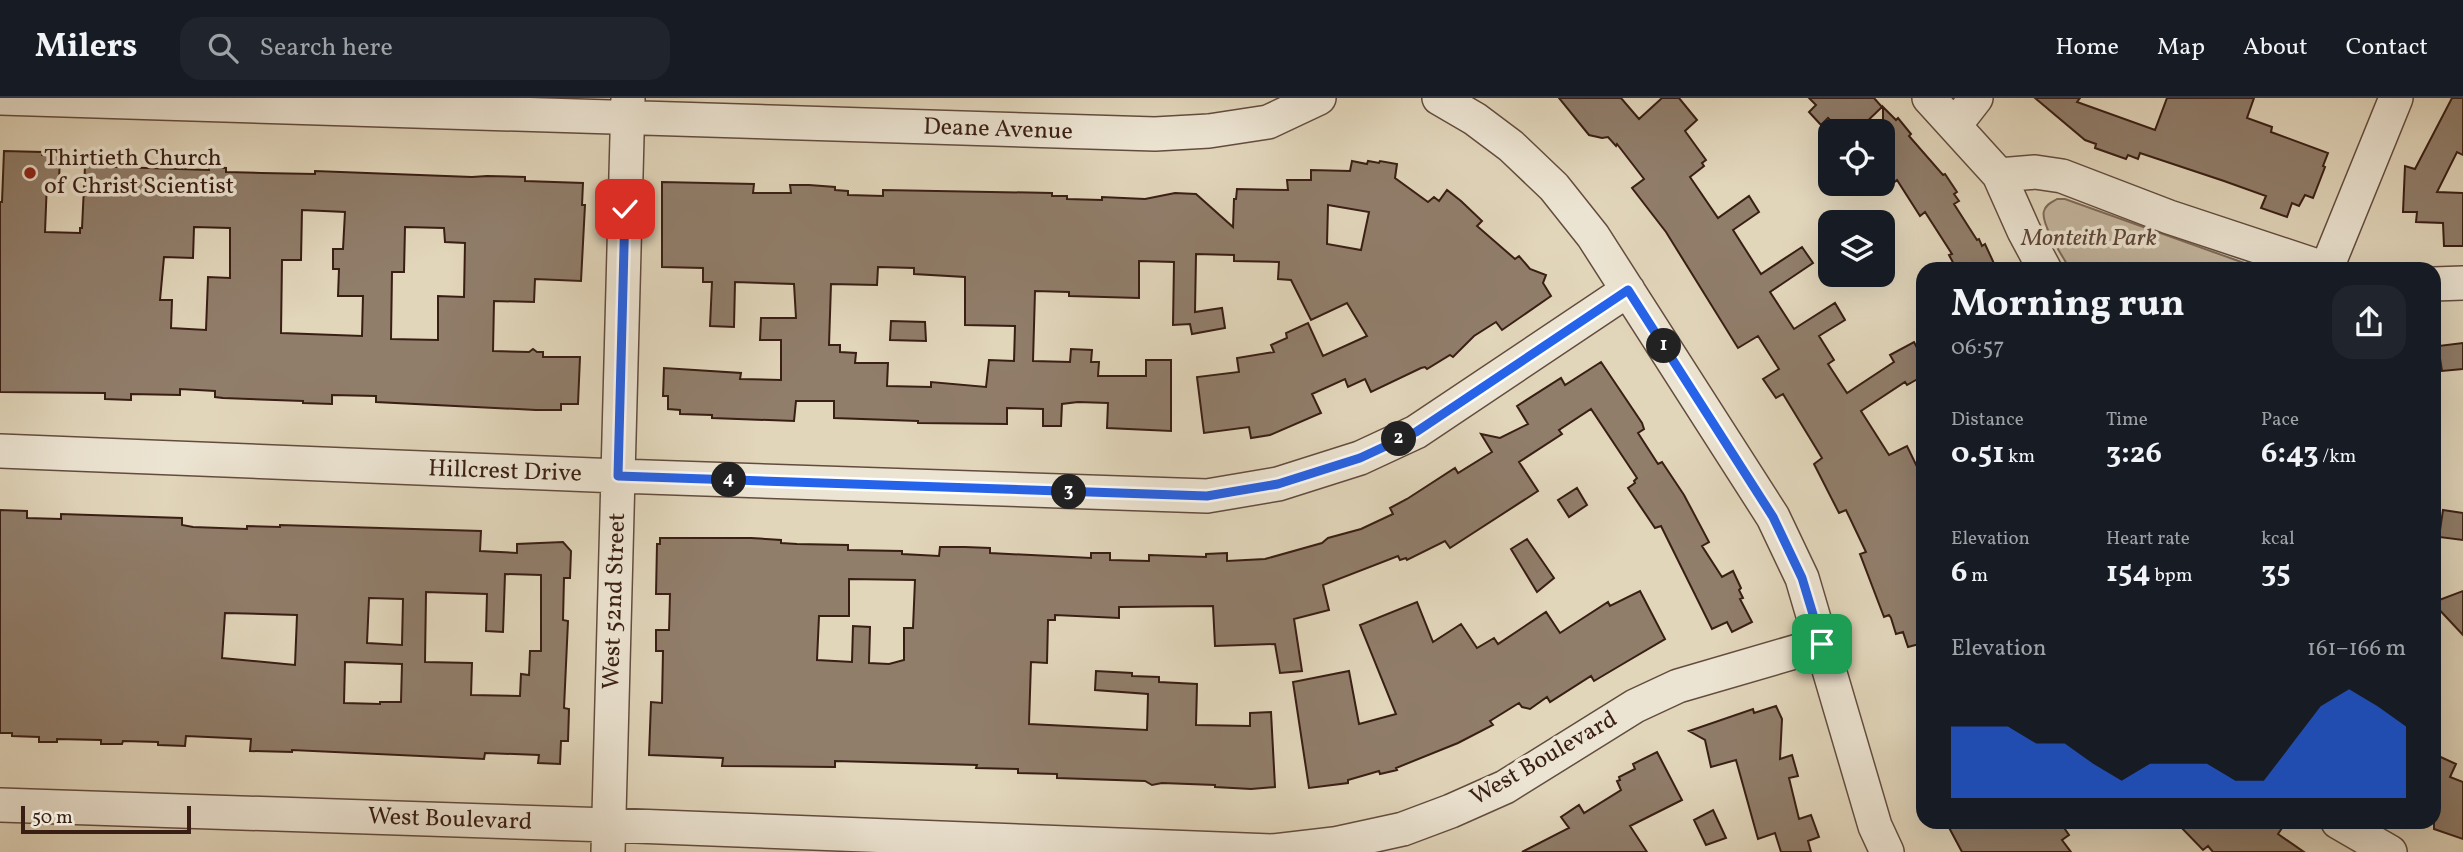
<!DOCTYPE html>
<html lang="en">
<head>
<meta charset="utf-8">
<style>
  body { margin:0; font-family:Vollkorn,serif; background:#20242c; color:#f1f3f6; height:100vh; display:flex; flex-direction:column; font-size:26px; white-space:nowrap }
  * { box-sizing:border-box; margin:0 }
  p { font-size:23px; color:#9ea1a6 }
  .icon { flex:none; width:38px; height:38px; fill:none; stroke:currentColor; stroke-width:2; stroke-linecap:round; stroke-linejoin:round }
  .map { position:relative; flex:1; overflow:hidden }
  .drawer { position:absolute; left:1916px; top:164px; width:525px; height:567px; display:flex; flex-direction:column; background:#171b24; border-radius:21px; box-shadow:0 7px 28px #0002 }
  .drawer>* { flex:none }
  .tools { position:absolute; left:1818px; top:21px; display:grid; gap:14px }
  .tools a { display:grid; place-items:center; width:77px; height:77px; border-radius:14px; background:#171b24; box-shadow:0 7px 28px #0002; font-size:35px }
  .scale { position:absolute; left:21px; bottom:18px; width:170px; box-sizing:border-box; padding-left:7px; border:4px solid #391e14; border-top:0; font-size:19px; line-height:24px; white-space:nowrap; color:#391e14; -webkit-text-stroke:5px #ece4d2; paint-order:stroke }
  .pin { position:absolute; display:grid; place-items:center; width:60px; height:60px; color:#fff; margin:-30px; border-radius:14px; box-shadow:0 4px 10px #0006 }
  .km { position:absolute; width:35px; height:35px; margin:-18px; border-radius:50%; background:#222; color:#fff; font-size:19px; line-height:35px; text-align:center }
  .round { display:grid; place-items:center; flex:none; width:74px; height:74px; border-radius:21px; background:#20242c }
  .headline { display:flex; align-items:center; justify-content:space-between; height:119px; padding:0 35px }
  h1 { font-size:38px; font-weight:700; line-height:52px }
  .metrics { display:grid; grid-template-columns:repeat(3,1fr); gap:10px; height:119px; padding:7px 35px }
  .metrics div { display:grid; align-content:center }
  .metrics b { font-size:30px; font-weight:700 }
  .metrics small { font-size:19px; font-weight:400 }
  .metrics p { font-size:19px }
  .chart { height:196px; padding:14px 35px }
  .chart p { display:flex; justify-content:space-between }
  .chart svg { width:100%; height:126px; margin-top:7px; fill:#2563eb; opacity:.7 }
  header { display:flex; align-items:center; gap:42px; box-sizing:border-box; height:98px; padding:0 35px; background:#171b24; border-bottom:2px solid #363941 }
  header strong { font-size:33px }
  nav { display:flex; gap:38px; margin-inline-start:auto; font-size:24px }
  .search { width:490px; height:63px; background:#20242c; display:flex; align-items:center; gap:18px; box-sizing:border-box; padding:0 24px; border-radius:21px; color:#9ea1a6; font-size:26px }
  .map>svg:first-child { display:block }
  .green { fill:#c4b69e; stroke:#7e6a59; stroke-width:2 }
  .building { fill:#907d6a; stroke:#391e14; stroke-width:2; fill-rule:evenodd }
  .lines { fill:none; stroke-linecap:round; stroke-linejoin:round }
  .minor-casing { stroke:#634c3e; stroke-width:36 }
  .minor { stroke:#ece4d2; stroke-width:33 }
  .route-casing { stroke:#fff; stroke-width:14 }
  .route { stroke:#2563eb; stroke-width:9 }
  .poi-dot { fill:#8f2418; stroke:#ece4d2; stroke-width:2.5 }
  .labels { text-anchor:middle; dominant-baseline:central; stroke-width:7; stroke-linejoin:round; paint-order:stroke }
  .street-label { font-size:24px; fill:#391e14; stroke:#ece4d2 }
  .poi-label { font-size:24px; fill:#391e14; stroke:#ece4d2; text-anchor:start }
  .park-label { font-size:24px; font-style:italic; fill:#5c4436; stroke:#ece4d2 }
</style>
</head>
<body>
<header>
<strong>Milers</strong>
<div class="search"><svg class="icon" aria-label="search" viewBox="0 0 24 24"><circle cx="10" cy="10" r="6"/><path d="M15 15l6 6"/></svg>Search here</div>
<nav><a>Home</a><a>Map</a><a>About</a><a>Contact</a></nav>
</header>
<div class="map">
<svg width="2463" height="754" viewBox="0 0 2463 754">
  <rect width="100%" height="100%" fill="#e1d5ba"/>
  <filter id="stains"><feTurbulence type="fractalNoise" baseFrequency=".00286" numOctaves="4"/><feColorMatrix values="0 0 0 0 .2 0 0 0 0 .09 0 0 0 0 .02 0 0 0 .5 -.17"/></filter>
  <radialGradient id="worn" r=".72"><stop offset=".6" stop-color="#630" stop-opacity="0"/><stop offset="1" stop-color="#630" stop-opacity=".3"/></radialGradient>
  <path class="green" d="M 2057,101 L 2065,101 L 2261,171 L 2070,171 C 2063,159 2040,125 2044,113 C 2046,106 2052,104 2057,101 Z"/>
  <path class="building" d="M 1559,0 L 1621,0 L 1639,21 L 1662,0 L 1679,0 L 1697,22 L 1685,33 L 1706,62 L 1702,65 L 1704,68 L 1690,79 L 1718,120 L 1749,98 L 1759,114 L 1733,132 L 1761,176 L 1802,149 L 1813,165 L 1770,194 L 1794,231 L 1835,205 L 1845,222 L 1819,238 L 1834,262 L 1828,266 L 1847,295 L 1894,264 L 1890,257 L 1914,244 L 1923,261 L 1923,278 L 1907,287 L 1905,284 L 1861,313 L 1889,357 L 1907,348 L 1923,381 L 1923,545 L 1908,549 L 1903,534 L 1896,536 L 1891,520 L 1889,517 L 1884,519 L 1860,456 L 1866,454 L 1846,412 L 1839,415 L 1814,366 L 1822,360 L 1783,296 L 1776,300 L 1763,281 L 1779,271 L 1758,238 L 1738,250 L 1666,134 L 1632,90 L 1644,81 L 1617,46 L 1616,48 L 1608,39 L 1602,40 L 1589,37 Z
    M 1809,0 L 1874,0 L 1882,9 L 1857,33 L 1841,33 L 1828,20 L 1821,27 L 1809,14 L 1816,7 Z
    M 2035,0 L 2080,0 L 2077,4 L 2155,32 L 2167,0 L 2254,0 L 2247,20 L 2272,29 L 2271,34 L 2328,55 L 2323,68 L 2325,69 L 2313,100 L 2305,97 L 2299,108 L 2292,105 L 2287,119 L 2261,110 L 2266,98 L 2224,83 L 2140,55 L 2138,61 L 2128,57 L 2126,61 L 2095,50 L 2096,46 L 2085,42 Z
    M 2452,0 L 2463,0 L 2463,57 L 2457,54 L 2437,94 L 2463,95 L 2463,148 L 2444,148 L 2443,125 L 2416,124 L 2417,114 L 2403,114 L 2405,68 L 2415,71 Z
    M 1883,9 L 1896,22 L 1898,20 L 1911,36 L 1909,38 L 1943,77 L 1945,76 L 1957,94 L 1954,96 L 1959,103 L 1954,106 L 1977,142 L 1979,141 L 1982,148 L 1985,146 L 1997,172 L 1957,172 L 1949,157 L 1952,156 L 1925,114 L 1920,118 L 1897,82 L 1891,87 L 1883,78 Z
    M 4,53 L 42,54 L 42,57 L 60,58 L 59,83 L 47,83 L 45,134 L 80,135 L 80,130 L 82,130 L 85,68 L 209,72 L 209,69 L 226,70 L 226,74 L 261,75 L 315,76 L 315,73 L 472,79 L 487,78 L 525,79 L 525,83 L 583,85 L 582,107 L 585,107 L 581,183 L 535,181 L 534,204 L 494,203 L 493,253 L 529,254 L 533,251 L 537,254 L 543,254 L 543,259 L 580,259 L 578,306 L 561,306 L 561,312 L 536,312 L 376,304 L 376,298 L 332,297 L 332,306 L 303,305 L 303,303 L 223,300 L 215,299 L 215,293 L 180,291 L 180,297 L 131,296 L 131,302 L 105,301 L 105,295 L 0,294 L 0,104 L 2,104 ZM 302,112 L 345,114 L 343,151 L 333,151 L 333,171 L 339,171 L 338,198 L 363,198 L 362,238 L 281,235 L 282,162 L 301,162 ZM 194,129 L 230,130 L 230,180 L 208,179 L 206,232 L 171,230 L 172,202 L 160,202 L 164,159 L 193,160 ZM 405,129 L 444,130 L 445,144 L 465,145 L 464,199 L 438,198 L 438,242 L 391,241 L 392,174 L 404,174 Z
    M 1352,63 L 1367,66 L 1368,63 L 1379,65 L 1380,63 L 1397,66 L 1395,80 L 1428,104 L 1434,99 L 1439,103 L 1447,92 L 1461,103 L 1482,123 L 1477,128 L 1515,161 L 1519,158 L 1530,171 L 1546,177 L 1543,185 L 1551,198 L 1502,232 L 1496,224 L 1474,238 L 1453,259 L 1450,257 L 1427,271 L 1425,269 L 1421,270 L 1371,294 L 1365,281 L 1348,289 L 1345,281 L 1312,296 L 1321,315 L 1270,337 L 1251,340 L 1249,329 L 1204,335 L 1197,279 L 1239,274 L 1237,260 L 1274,254 L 1271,247 L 1287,240 L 1286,235 L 1308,225 L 1323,258 L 1367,238 L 1347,205 L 1311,222 L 1291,182 L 1278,181 L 1279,164 L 1234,163 L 1234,157 L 1196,156 L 1195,214 L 1222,210 L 1225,230 L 1192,236 L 1190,226 L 1173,227 L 1174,164 L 1139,163 L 1139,200 L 1069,198 L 1069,194 L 1035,193 L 1033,263 L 1070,264 L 1071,251 L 1092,252 L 1091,264 L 1099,264 L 1098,278 L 1146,278 L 1146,262 L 1171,262 L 1171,333 L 1107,330 L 1108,305 L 1078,304 L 1062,306 L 1061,328 L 1043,328 L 1043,311 L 1007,310 L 1007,326 L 918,325 L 918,323 L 834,320 L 834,303 L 796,303 L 794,323 L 712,320 L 712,317 L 680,316 L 680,312 L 668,311 L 668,298 L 663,298 L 664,270 L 741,275 L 740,281 L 781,282 L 781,242 L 760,242 L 761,220 L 796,220 L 794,186 L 735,184 L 734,229 L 710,228 L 712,184 L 703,184 L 703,170 L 662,169 L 662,84 L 754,86 L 753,95 L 791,95 L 790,87 L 809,87 L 835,89 L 835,92 L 848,93 L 848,97 L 883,98 L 883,92 L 1052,95 L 1052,98 L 1067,98 L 1067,101 L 1102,102 L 1102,99 L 1145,101 L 1175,95 L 1196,96 L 1233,129 L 1234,101 L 1236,101 L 1237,91 L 1288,92 L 1287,82 L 1311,82 L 1311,72 L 1350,73 ZM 1328,107 L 1369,114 L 1361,152 L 1327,146 ZM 878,169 L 914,170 L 914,176 L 965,179 L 965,227 L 1015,228 L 1014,263 L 989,262 L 986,289 L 931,284 L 931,289 L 887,288 L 888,265 L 855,265 L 856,255 L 840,254 L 840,247 L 829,247 L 831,186 L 877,187 Z
    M 891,223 L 925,224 L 926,243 L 890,242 Z
    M 2463,245 L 2463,271 L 2442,273 L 2438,248 Z
    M 1601,264 L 1642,325 L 1644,331 L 1638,335 L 1658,366 L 1662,364 L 1684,397 L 1709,444 L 1702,448 L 1722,479 L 1733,473 L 1741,490 L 1739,492 L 1743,500 L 1740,501 L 1752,524 L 1732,534 L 1727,524 L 1712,531 L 1661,428 L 1655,430 L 1628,390 L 1635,385 L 1634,383 L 1637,380 L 1591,311 L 1559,332 L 1562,336 L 1519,364 L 1538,393 L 1450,450 L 1445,443 L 1407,462 L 1406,460 L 1400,462 L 1398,458 L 1323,487 L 1329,512 L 1294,521 L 1302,573 L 1280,575 L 1275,546 L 1215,548 L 1213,508 L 1119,509 L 1119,520 L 1055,517 L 1055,522 L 1048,522 L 1047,565 L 1031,564 L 1029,626 L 1147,632 L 1148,596 L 1095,592 L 1096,573 L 1132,575 L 1132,578 L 1159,579 L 1159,584 L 1197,586 L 1196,627 L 1250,628 L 1250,615 L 1271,614 L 1275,689 L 1251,691 L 1215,689 L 1215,687 L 1162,685 L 1152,687 L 1145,683 L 1057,680 L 1057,676 L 1018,675 L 1018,671 L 976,670 L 977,667 L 835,663 L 835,669 L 722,668 L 723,660 L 649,657 L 651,604 L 662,605 L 663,553 L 656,553 L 656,532 L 669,532 L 670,496 L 656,496 L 657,446 L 660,446 L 660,440 L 751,440 L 781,442 L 781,445 L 797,446 L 848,447 L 848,452 L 902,453 L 902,456 L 939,458 L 940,449 L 965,449 L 990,450 L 990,455 L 1091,460 L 1091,455 L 1110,455 L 1110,462 L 1149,463 L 1149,457 L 1206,459 L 1206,456 L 1227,455 L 1227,463 L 1265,461 L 1322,445 L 1328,440 L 1361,431 L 1393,416 L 1390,410 L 1407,401 L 1455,370 L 1458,375 L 1492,354 L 1481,336 L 1500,340 L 1528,326 L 1517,308 L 1561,280 L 1565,287 ZM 849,481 L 915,482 L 913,530 L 904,530 L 904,562 L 889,566 L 869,565 L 870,529 L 853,528 L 852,564 L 817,562 L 819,518 L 849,518 Z
    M 1577,390 L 1587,407 L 1569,419 L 1558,402 Z
    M 0,412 L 27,413 L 27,420 L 61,421 L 61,416 L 182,420 L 182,427 L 193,429 L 247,431 L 247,428 L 280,429 L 280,427 L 481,433 L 480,453 L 517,455 L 517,446 L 563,444 L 571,453 L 570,480 L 564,480 L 563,522 L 568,523 L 564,610 L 569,611 L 568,643 L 561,643 L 560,666 L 538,665 L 539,657 L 485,655 L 484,661 L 292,652 L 292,654 L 250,653 L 251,641 L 186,638 L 185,648 L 158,647 L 158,644 L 123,643 L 122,646 L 101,646 L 101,642 L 57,641 L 57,644 L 39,644 L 39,639 L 12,638 L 12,635 L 0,635 ZM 505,476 L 541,477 L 541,553 L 530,553 L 529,577 L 521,576 L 520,598 L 471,597 L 472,565 L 425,564 L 426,494 L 487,496 L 486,533 L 503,534 ZM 369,500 L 403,501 L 402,547 L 367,545 ZM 225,515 L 297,517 L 295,567 L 222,560 ZM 345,564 L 402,566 L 401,604 L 380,604 L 380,606 L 344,605 Z
    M 2443,412 L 2463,415 L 2463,442 L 2439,439 Z
    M 1527,441 L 1554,480 L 1537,494 L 1511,451 Z
    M 1640,493 L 1665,541 L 1621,567 L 1594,583 L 1591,578 L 1550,604 L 1547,599 L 1530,611 L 1522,609 L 1519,605 L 1490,623 L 1493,627 L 1458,645 L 1396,670 L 1397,672 L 1380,676 L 1379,673 L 1348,682 L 1348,685 L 1309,690 L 1293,584 L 1349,573 L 1359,626 L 1396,616 L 1360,527 L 1417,504 L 1433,544 L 1461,526 L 1477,550 L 1494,540 L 1498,546 L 1546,514 L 1560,535 L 1608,504 L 1610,508 Z
    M 2463,493 L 2463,537 L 2434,506 L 2434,504 Z
    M 1776,608 L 1782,621 L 1780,661 L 1792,657 L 1798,678 L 1789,680 L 1799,721 L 1811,717 L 1819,739 L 1808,743 L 1811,754 L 1781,754 L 1775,735 L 1758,741 L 1736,662 L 1711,669 L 1705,642 L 1689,633 L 1753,611 L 1754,615 Z
    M 1657,654 L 1682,702 L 1630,728 L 1647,754 L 1522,754 L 1569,730 L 1561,719 L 1579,707 L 1584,715 L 1621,692 L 1617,683 L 1620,682 L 1619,679 L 1635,671 L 1633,666 Z
    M 2434,656 L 2456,666 L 2450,679 L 2463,684 L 2463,741 L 2434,731 Z
    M 1713,712 L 1726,740 L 1706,747 L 1694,722 Z
    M 1946,724 L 2060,724 L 2069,737 L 2062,742 L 2071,754 L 1962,754 Z
    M 2176,724 L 2286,724 L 2278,736 L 2304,754 L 2213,754 L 2208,748 L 2203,752 Z"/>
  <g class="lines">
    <defs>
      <path id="minor" d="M 0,0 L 1155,36 L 1209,33 L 1268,24 L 1319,0
        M 1439,0 L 1475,21 L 1511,48 L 1554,89 L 1593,138 L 1773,419 L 1802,480 L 1875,728 L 1887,754
        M 1929,0 L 1999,77 L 2024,133 L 2045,172
        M 1955,27 L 1976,0
        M 1999,77 L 2035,74 L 2062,78 L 2169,119 L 2329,172
        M 2326,172 L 2396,0
        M 2434,186 L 2463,185
        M 0,353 L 618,378 L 1207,398 L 1278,386 L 1360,360 L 1416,334 L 1628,192
        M 0,707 L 609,727 L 1274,753 L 1334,746 L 1403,731 L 1451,713 L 1505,689 L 1635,608 L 1678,588 L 1822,546
        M 2338,724 L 2390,754
        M 608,754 L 628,1"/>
    </defs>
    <use href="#minor" class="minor-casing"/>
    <use href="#minor" class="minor"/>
  </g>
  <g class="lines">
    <defs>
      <path id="route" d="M 625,111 L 618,378 L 1207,398 L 1278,386 L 1360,360 L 1416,334 L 1628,192 L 1773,419 L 1802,480 L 1822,546"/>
    </defs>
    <use href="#route" class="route-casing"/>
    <use href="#route" class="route"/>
  </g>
  <circle class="poi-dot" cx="30" cy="75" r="7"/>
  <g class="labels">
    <g class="street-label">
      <text transform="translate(998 32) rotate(2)">Deane Avenue</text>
      <text transform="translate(505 374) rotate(2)">Hillcrest Drive</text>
      <text transform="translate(615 503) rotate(-88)">West 52nd Street</text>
      <text transform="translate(1544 661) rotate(-30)">West Boulevard</text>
      <text transform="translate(450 722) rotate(2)">West Boulevard</text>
    </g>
    <g class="poi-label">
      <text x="44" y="61">Thirtieth Church<tspan x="44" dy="28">of Christ Scientist</tspan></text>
    </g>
    <g class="park-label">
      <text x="2089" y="141">Monteith Park</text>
    </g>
  </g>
  <rect width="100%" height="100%" filter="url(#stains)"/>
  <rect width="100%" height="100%" fill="url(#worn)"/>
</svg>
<div class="tools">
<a><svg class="icon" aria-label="locate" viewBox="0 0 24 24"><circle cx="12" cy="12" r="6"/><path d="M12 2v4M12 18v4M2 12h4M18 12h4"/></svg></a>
<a><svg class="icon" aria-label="layers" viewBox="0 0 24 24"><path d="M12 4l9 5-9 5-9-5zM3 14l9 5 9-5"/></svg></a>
</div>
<div class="scale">50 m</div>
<div class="pin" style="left:1822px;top:546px;background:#1e9e55"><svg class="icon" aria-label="arrive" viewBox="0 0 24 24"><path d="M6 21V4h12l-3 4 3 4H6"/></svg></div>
<div class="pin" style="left:625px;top:111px;background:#d93025"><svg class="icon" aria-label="check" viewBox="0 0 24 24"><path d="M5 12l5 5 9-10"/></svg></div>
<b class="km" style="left:1664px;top:248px">1</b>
<b class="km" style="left:1399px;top:341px">2</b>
<b class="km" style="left:1069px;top:394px">3</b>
<b class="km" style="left:729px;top:382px">4</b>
<section class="drawer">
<div class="headline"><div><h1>Morning run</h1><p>06:57</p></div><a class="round"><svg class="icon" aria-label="share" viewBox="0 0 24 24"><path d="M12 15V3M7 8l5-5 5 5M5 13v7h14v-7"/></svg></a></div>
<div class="metrics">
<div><p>Distance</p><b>0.51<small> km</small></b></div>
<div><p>Time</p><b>3:26</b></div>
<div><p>Pace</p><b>6:43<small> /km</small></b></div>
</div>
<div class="metrics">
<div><p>Elevation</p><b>6<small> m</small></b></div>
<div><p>Heart rate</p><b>154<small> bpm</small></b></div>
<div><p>kcal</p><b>35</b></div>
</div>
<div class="chart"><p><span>Elevation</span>161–166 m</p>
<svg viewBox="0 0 160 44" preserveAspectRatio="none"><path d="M0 44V19L10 19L20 19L30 25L40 25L50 32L60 38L70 32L80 32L90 32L100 38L110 38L120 25L130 12L140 6L150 12L160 19V44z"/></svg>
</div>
</section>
</div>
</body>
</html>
